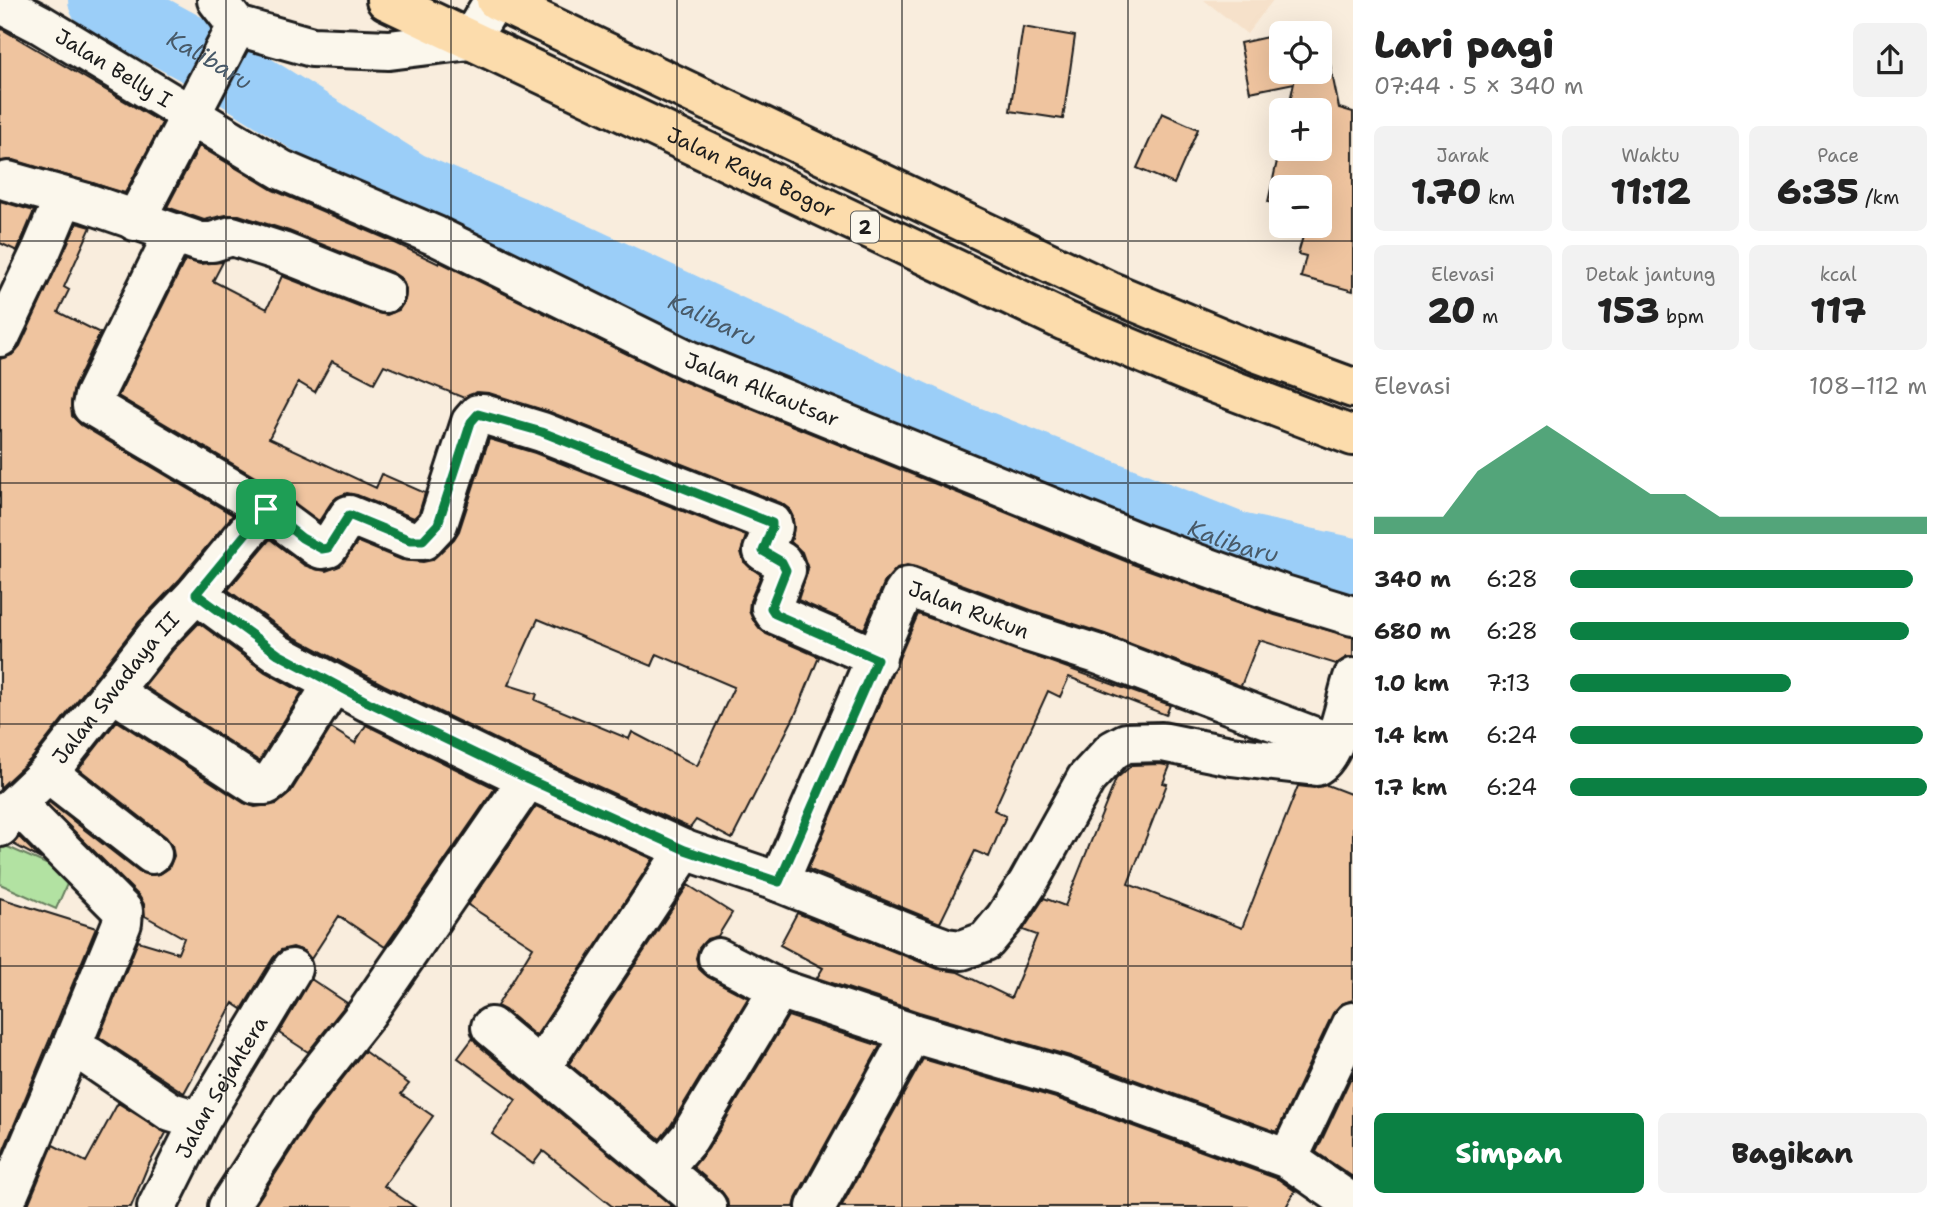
<!DOCTYPE html>
<html lang="id">
<head>
<meta charset="utf-8">
<style>
  body { margin:0; font-family:"Shantell Sans",sans-serif; background:#f2f2f2; color:#222; height:100vh; display:flex; flex-direction:column; font-size:26px; white-space:nowrap }
  * { box-sizing:border-box; margin:0 }
  p { font-size:23px; color:#767676 }
  .icon { flex:none; width:38px; height:38px; fill:none; stroke:currentColor; stroke-width:2; stroke-linecap:round; stroke-linejoin:round }
  .map { position:relative; flex:1; overflow:hidden }
  .drawer { display:flex; flex-direction:column; background:#fff; width:595px }
  .drawer>* { flex:none }
  .buttons { position:absolute; left:1269px; top:21px; display:grid; gap:14px }
  .buttons a { display:grid; place-items:center; width:63px; height:63px; border-radius:10px; background:#fff; box-shadow:0 7px 28px #0002; font-size:35px }
  .pin { position:absolute; display:grid; place-items:center; width:60px; height:60px; color:#fff; margin:-30px; border-radius:14px; box-shadow:0 4px 10px #0006 }
  .round { display:grid; place-items:center; flex:none; width:74px; height:74px; border-radius:10px; background:#f2f2f2 }
  .head { display:flex; align-items:center; justify-content:space-between; height:119px; padding:0 21px }
  h1 { font-size:38px; font-weight:800; line-height:52px }
  .metrics { display:grid; grid-template-columns:repeat(3,1fr); gap:10px; height:119px; padding:7px 21px }
  .metrics div { display:grid; align-content:center; border-radius:10px; background:#f2f2f2; text-align:center }
  .metrics b { font-size:35px; font-weight:800 }
  .metrics small { font-size:19px; font-weight:400 }
  .metrics p { font-size:19px }
  .chart { height:196px; padding:14px 21px }
  .chart p { display:flex; justify-content:space-between }
  .chart svg { width:100%; height:126px; margin-top:7px; fill:#0b8043; opacity:.7 }
  .primary-button { display:flex; gap:14px; margin-top:auto; padding:14px 21px }
  .primary-button a { flex:1; height:80px; border-radius:10px; background:#0b8043; color:#fff; font-size:28px; font-weight:800; line-height:80px; text-align:center }
  .primary-button a+a { background:#f2f2f2; color:#222 }
  ul { padding:0 21px; list-style:none; font-size:23px }
  li { display:grid; grid-template-columns:112px 84px 1fr; align-items:center; height:52px }
  li i { height:18px; border-radius:9px; background:#0b8043 }
  main { display:flex; flex:1; min-height:0 }
  .map>svg:first-child { display:block }
  .built { fill:#f6e1ca }
  .green { fill:#b2e2a2; stroke:#677f5f; stroke-width:2 }
  .lines { fill:none; stroke-linecap:round; stroke-linejoin:round }
  .river { stroke:#9bcef8; stroke-width:66 }
  .building { fill:#efc49f; stroke:#1c1c1c; stroke-width:2; fill-rule:evenodd }
  .minor-casing { stroke:#1c1c1c; stroke-width:44 }
  .trunk-casing { stroke:#1c1c1c; stroke-width:44 }
  .minor { stroke:#fbf7ec; stroke-width:38 }
  .trunk { stroke:#fcdcac; stroke-width:38 }
  .route-casing { stroke:#fff; stroke-width:14 }
  .route { stroke:#0b8043; stroke-width:9 }
  .grid { fill:none; stroke:#1c1c1c; stroke-width:2; stroke-opacity:0.55 }
  .labels { text-anchor:middle; dominant-baseline:central; stroke-width:6; stroke-linejoin:round; paint-order:stroke }
  .shield { fill:#fbf7ec; stroke:#5f5e5a; stroke-width:2 }
  .shield-label { font-size:19px; font-weight:bold; fill:#1c1c1c }
  .street-label { font-size:21px; fill:#1c1c1c; stroke:#fbf7ec }
  .water-label { font-size:23px; font-style:italic; fill:#485a69; stroke:#fbf7ec }
</style>
</head>
<body>
<main>
<div class="map">
<svg width="1353" height="1207" viewBox="0 0 1353 1207">
  <rect width="100%" height="100%" fill="#f9eddd"/>
  <filter id="ink" filterUnits="userSpaceOnUse"><feTurbulence type="fractalNoise" baseFrequency=".0143" numOctaves="2"/><feDisplacementMap in="SourceGraphic" scale="14" xChannelSelector="R" yChannelSelector="G"/><feConvolveMatrix kernelMatrix="1 2 1 2 8 2 1 2 1" color-interpolation-filters="sRGB"/></filter>
  <g filter="url(#ink)">
    <path class="built" d="M 1204,0 L 1273,0 L 1247,34 Z"/>
    <path class="green" d="M 1,844 L 71,875 L 56,909 L 0,884 Z"/>
    <g class="lines">
      <path class="river" id="s1" d="M 101,0 L 210,59 L 408,184 L 561,249 L 957,434 L 1238,546 L 1353,571"/>
    </g>
    <path class="building" d="M 1322,25 L 1339,108 L 1353,112 L 1353,291 L 1301,277 L 1306,256 L 1298,254 L 1306,226 L 1320,226 L 1320,187 L 1281,187 L 1281,205 L 1268,202 L 1281,143 L 1281,149 L 1320,149 L 1320,110 L 1288,110 L 1294,83 L 1250,92 L 1240,43 L 1281,34 L 1281,72 L 1320,72 L 1320,33 L 1285,33 Z
      M 1023,27 L 1075,36 L 1063,119 L 1010,111 Z
      M 0,28 L 162,123 L 125,193 L 14,160 L 0,161 Z
      M 1162,113 L 1198,129 L 1174,184 L 1137,168 Z
      M 199,146 L 273,190 L 387,239 L 439,264 L 440,262 L 680,380 L 1135,565 L 1275,615 L 1353,637 L 1353,657 L 1347,657 L 1336,664 L 1259,640 L 1241,686 L 1105,634 L 1031,610 L 916,567 L 907,565 L 897,568 L 885,581 L 864,629 L 798,600 L 808,569 L 802,552 L 791,542 L 793,535 L 793,517 L 789,509 L 781,503 L 550,412 L 489,393 L 477,392 L 464,398 L 384,365 L 374,383 L 332,361 L 315,392 L 298,382 L 269,438 L 376,488 L 382,474 L 425,493 L 419,513 L 414,518 L 357,495 L 347,493 L 337,497 L 331,503 L 319,521 L 277,490 L 118,396 L 185,260 L 200,264 L 223,262 L 213,281 L 267,309 L 282,276 L 377,313 L 387,315 L 399,310 L 405,300 L 406,289 L 402,279 L 393,273 L 289,231 L 239,215 L 226,215 L 204,220 L 167,207 Z
      M 0,201 L 34,211 L 17,251 L 0,243 Z
      M 77,223 L 91,227 L 64,287 L 69,290 L 58,312 L 100,333 L 74,387 L 71,402 L 72,416 L 81,425 L 233,515 L 180,579 L 139,622 L 32,758 L 0,788 L 0,359 L 12,355 L 20,346 Z
      M 489,439 L 535,453 L 746,536 L 741,552 L 744,562 L 761,575 L 750,601 L 749,611 L 753,620 L 766,634 L 819,657 L 796,713 L 732,839 L 696,820 L 690,828 L 537,759 L 384,685 L 290,635 L 228,590 L 270,539 L 304,565 L 315,569 L 326,571 L 340,566 L 358,542 L 402,560 L 423,562 L 432,560 L 454,539 L 459,531 ZM 538,619 L 652,666 L 657,654 L 734,687 L 697,766 L 632,732 L 629,739 L 535,700 L 537,694 L 508,685 Z
      M 918,614 L 1170,705 L 1166,715 L 1069,677 L 1060,697 L 1048,691 L 994,810 L 1006,816 L 989,857 L 975,851 L 940,923 L 808,869 Z
      M 199,623 L 265,672 L 302,692 L 259,761 L 144,686 L 173,650 Z
      M 117,721 L 244,803 L 255,807 L 277,804 L 290,793 L 331,728 L 355,743 L 366,725 L 495,788 L 385,947 L 339,916 L 311,959 L 304,951 L 293,947 L 281,950 L 273,958 L 242,1009 L 233,1003 L 184,1093 L 99,1037 L 138,941 L 178,953 L 184,938 L 145,916 L 144,904 L 139,896 L 47,804 L 49,802 L 139,872 L 148,875 L 160,874 L 169,868 L 174,856 L 172,845 L 166,837 L 79,769 Z
      M 1160,764 L 1170,766 L 1163,783 L 1167,784 L 1128,884 L 1242,928 L 1298,786 L 1314,788 L 1327,785 L 1353,795 L 1353,1000 L 1341,1004 L 1333,1013 L 1277,1132 L 1070,1056 L 919,1012 L 817,978 L 823,968 L 780,945 L 797,913 L 938,969 L 958,972 L 1011,998 L 1037,935 L 1023,930 L 1044,898 L 1065,906 L 1116,779 L 1132,765 Z
      M 536,806 L 653,859 L 536,1036 L 505,1010 L 497,1006 L 533,947 L 468,905 Z
      M 19,837 L 41,859 L 13,844 Z
      M 688,885 L 732,913 L 718,936 L 707,939 L 699,948 L 696,958 L 699,969 L 708,977 L 748,998 L 671,1125 L 660,1139 L 569,1064 Z
      M 0,898 L 96,928 L 0,1159 Z
      M 311,979 L 347,1003 L 308,1052 L 279,1033 Z
      M 788,1016 L 880,1046 L 797,1196 L 794,1207 L 728,1207 L 727,1199 L 721,1191 L 693,1167 L 708,1149 Z
      M 473,1038 L 477,1044 L 673,1207 L 613,1207 L 543,1151 L 533,1164 L 492,1134 L 516,1100 L 458,1058 Z
      M 364,1051 L 409,1084 L 401,1094 L 433,1116 L 384,1186 L 415,1207 L 254,1207 L 311,1119 Z
      M 923,1059 L 1056,1098 L 1278,1179 L 1295,1191 L 1286,1207 L 841,1207 Z
      M 1353,1073 L 1353,1177 L 1316,1152 Z
      M 118,1103 L 166,1133 L 147,1168 L 131,1207 L 27,1207 L 53,1145 L 86,1162 Z"/>
    <g class="lines">
      <defs>
        <g id="minor">
          <path d="M 217,0 L 237,26 L 312,47 L 389,50 L 470,40 L 494,0"/>
          <path id="s2" d="M 0,3 L 40,24 L 282,170 L 436,236 L 688,360 L 1142,544 L 1281,594 L 1353,616"/>
          <path d="M 8,181 L 87,203 L 200,242 L 212,242 L 232,236 L 282,252 L 385,293"/>
          <path d="M 135,221 L 237,26"/>
          <path d="M 174,233 L 94,396 L 92,406 L 266,509 L 317,547 L 322,549 L 328,548 L 349,515 L 410,540 L 423,540 L 438,524 L 471,422 L 478,414 L 483,414 L 542,432 L 772,523 L 773,527 L 763,551 L 782,562 L 786,570 L 771,608 L 775,614 L 877,658"/>
          <path d="M 0,337 L 42,249 L 64,197"/>
          <path d="M 196,594 L 278,654 L 368,702 L 528,779 L 685,850 L 779,882 L 911,935 L 946,948 L 962,950 L 986,941 L 1005,918 L 1028,883 L 1086,779 L 1113,750 L 1126,743 L 1162,742 L 1231,756 L 1316,766 C 1338,755 1345,701 1353,678"/>
          <path d="M 113,692 L 256,785 L 266,785 L 272,781 L 333,684"/>
          <path d="M 48,773 L 152,854"/>
          <path d="M 17,804 L 123,911 L 122,923 L 72,1045 L 76,1050 L 90,1057 L 171,1112 L 200,1121"/>
          <path id="s3" d="M 0,827 L 6,813 L 48,773 L 156,636 L 196,594 L 266,509"/>
          <path id="s4" d="M 779,882 L 903,594 L 908,587 L 1024,631 L 1097,654 L 1333,744"/>
          <path d="M 718,958 L 779,989 L 912,1033 L 1063,1077 L 1288,1159 L 1353,1204"/>
          <path d="M 491,1027 L 707,1207"/>
          <path d="M 541,1067 L 685,850"/>
          <path d="M 1288,1159 L 1353,1022"/>
          <path d="M 662,1170 L 689,1138 L 779,989"/>
          <path d="M 7,1198 L 72,1045"/>
          <path id="s5" d="M 157,1207 L 200,1121 L 292,969"/>
          <path d="M 228,1207 L 293,1106 L 366,1014 L 528,779"/>
          <path d="M 816,1207 L 912,1033"/>
        </g>
        <g id="trunk">
          <path id="s6" d="M 386,0 L 1065,321 L 1214,383 L 1353,436"/>
          <path d="M 496,0 L 1109,291 L 1258,353 L 1353,388"/>
        </g>
      </defs>
      <use href="#minor" class="minor-casing"/>
      <use href="#trunk" class="trunk-casing"/>
      <use href="#minor" class="minor"/>
      <use href="#trunk" class="trunk"/>
    </g>
  </g>
  <g class="lines" filter="url(#ink)">
    <defs>
      <path id="route" d="M 478,414 L 542,432 L 772,523 L 772,527 L 763,551 L 782,562 L 786,570 L 771,608 L 775,614 L 877,659 L 779,882 L 685,850 L 528,779 L 368,702 L 278,654 L 196,594 L 266,509 L 302,538 L 322,549 L 328,548 L 349,515 L 410,540 L 423,540 L 438,524 L 471,422 Z"/>
    </defs>
    <use href="#route" class="route-casing"/>
    <use href="#route" class="route"/>
  </g>
  <path class="grid" d="M 226,0 L 226,1207M 451,0 L 451,1207M 677,0 L 677,1207M 902,0 L 902,1207M 1128,0 L 1128,1207M 0,241 L 1353,241M 0,483 L 1353,483M 0,724 L 1353,724M 0,966 L 1353,966"/>
  <g class="labels">
    <rect class="shield" x="851" y="211.5" width="28" height="31" rx="5"/>
    <g class="shield-label">
      <text x="865" y="227">2</text>
    </g>
    <g class="street-label">
      <text stroke="none"><textPath href="#s2" startOffset="131">Jalan Belly I</textPath></text>
      <text stroke="none"><textPath href="#s6" startOffset="404">Jalan Raya Bogor</textPath></text>
      <text stroke="none"><textPath href="#s2" startOffset="856">Jalan Alkautsar</textPath></text>
      <text stroke="none"><textPath href="#s4" startOffset="387">Jalan Rukun</textPath></text>
      <text stroke="none"><textPath href="#s3" startOffset="182">Jalan Swadaya II</textPath></text>
      <text stroke="none"><textPath href="#s5" startOffset="136">Jalan Sejahtera</textPath></text>
    </g>
    <g class="water-label">
      <text stroke="none"><textPath href="#s1" startOffset="124">Kalibaru</textPath></text>
      <text stroke="none"><textPath href="#s1" startOffset="691">Kalibaru</textPath></text>
      <text stroke="none"><textPath href="#s1" startOffset="1258">Kalibaru</textPath></text>
    </g>
  </g>
</svg>
<div class="buttons">
<a><svg class="icon" aria-label="locate" viewBox="0 0 24 24"><circle cx="12" cy="12" r="6"/><path d="M12 2v4M12 18v4M2 12h4M18 12h4"/></svg></a>
<a>+</a>
<a>−</a>
</div>
<div class="pin" style="left:266px;top:509px;background:#1e9e55"><svg class="icon" aria-label="arrive" viewBox="0 0 24 24"><path d="M6 21V4h12l-3 4 3 4H6"/></svg></div>
</div>
<section class="drawer">
<div class="head"><div><h1>Lari pagi</h1><p>07:44 · 5 × 340 m</p></div><a class="round"><svg class="icon" aria-label="share" viewBox="0 0 24 24"><path d="M12 15V3M7 8l5-5 5 5M5 13v7h14v-7"/></svg></a></div>
<div class="metrics">
<div><p>Jarak</p><b>1.70<small> km</small></b></div>
<div><p>Waktu</p><b>11:12</b></div>
<div><p>Pace</p><b>6:35<small> /km</small></b></div>
</div>
<div class="metrics">
<div><p>Elevasi</p><b>20<small> m</small></b></div>
<div><p>Detak jantung</p><b>153<small> bpm</small></b></div>
<div><p>kcal</p><b>117</b></div>
</div>
<div class="chart"><p><span>Elevasi</span>108–112 m</p>
<svg viewBox="0 0 160 44" preserveAspectRatio="none"><path d="M0 44V38L10 38L20 38L30 22L40 14L50 6L60 14L70 22L80 30L90 30L100 38L110 38L120 38L130 38L140 38L150 38L160 38V44z"/></svg>
</div>
<ul>
<li><b>340 m</b>6:28<i style="width:96%"></i></li>
<li><b>680 m</b>6:28<i style="width:95%"></i></li>
<li><b>1.0 km</b>7:13<i style="width:62%"></i></li>
<li><b>1.4 km</b>6:24<i style="width:99%"></i></li>
<li><b>1.7 km</b>6:24<i style="width:100%"></i></li>
</ul>
<div class="primary-button"><a>Simpan</a><a>Bagikan</a></div>
</section>
</main>
</body>
</html>
